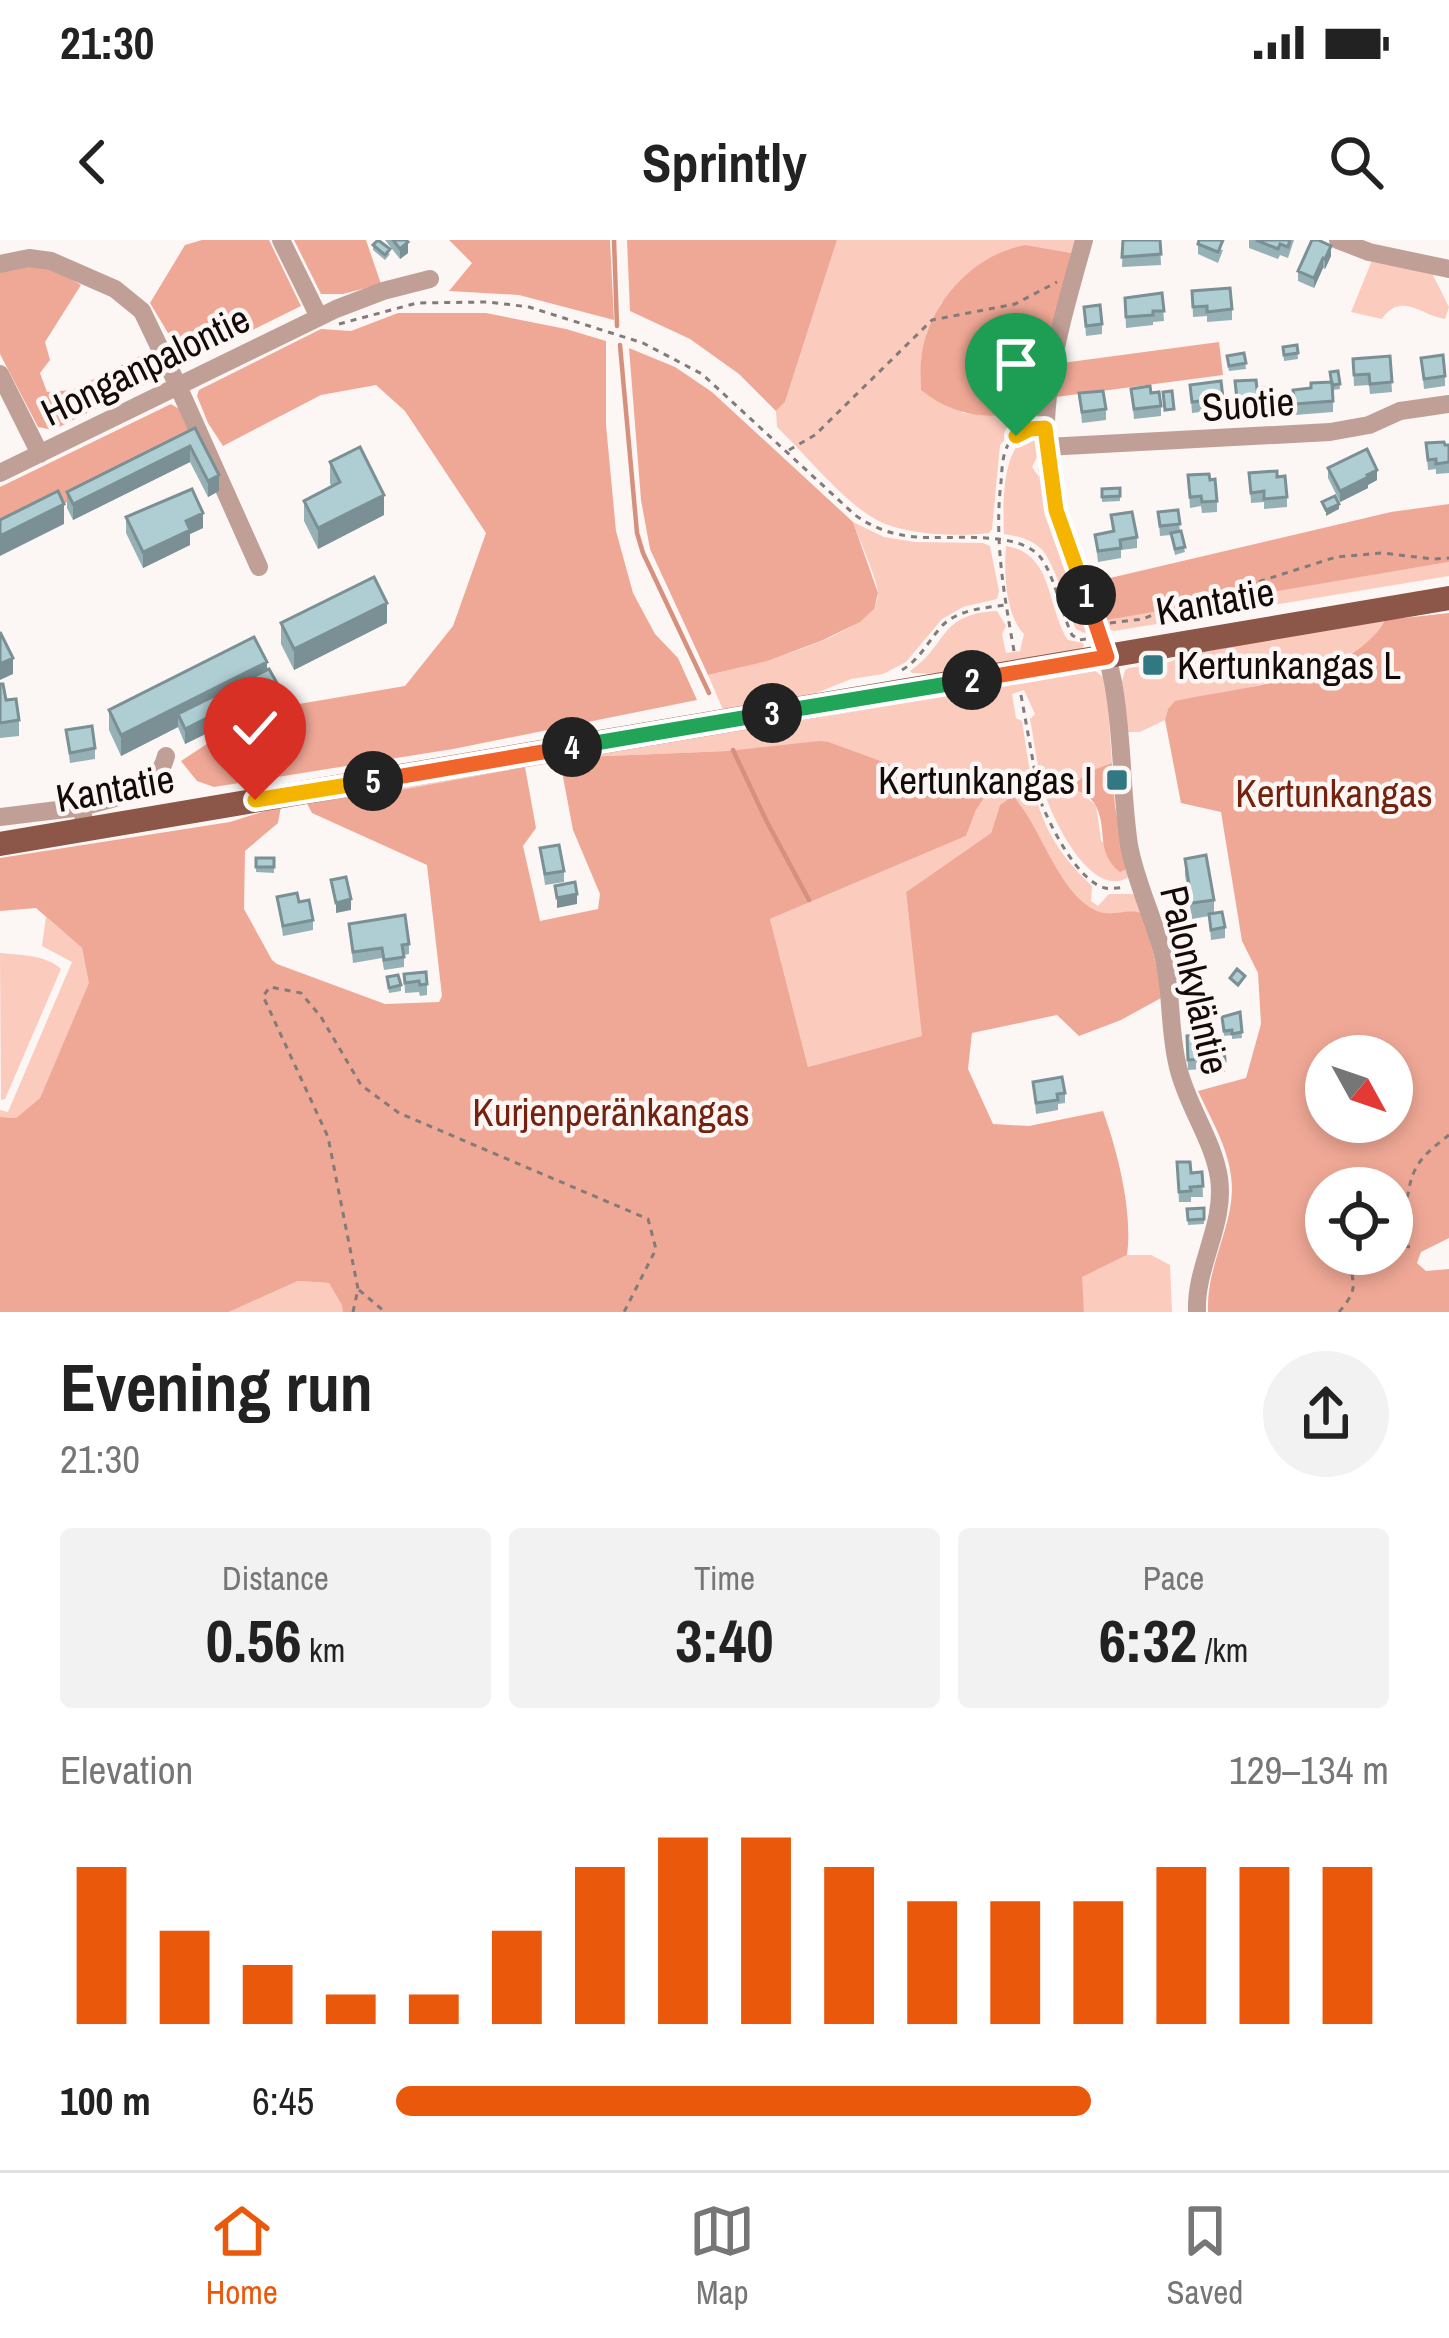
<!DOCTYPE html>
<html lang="en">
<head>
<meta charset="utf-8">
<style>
  body { margin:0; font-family:"Archivo Narrow",sans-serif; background:#f2f2f2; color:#222; height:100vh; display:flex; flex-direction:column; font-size:45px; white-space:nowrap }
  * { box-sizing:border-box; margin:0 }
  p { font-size:39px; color:#767676 }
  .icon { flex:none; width:66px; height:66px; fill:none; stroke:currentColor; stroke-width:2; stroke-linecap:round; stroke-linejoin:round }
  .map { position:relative; height:1072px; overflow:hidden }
  .drawer { display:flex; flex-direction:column; background:#fff; flex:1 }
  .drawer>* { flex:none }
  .needle { width:78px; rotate:130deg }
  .controls { position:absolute; left:1305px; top:795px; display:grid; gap:24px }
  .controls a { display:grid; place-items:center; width:108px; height:108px; border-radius:50%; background:#fff; box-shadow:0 6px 18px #0003; font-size:60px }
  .pin { position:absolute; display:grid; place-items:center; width:102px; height:102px; color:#fff; margin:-123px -51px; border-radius:50% 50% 50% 0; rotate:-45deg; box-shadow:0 0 12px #0007 }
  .pin .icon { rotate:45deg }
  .km { position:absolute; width:60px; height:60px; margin:-30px; border-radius:50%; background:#222; color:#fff; font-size:33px; line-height:60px; text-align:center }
  .round { display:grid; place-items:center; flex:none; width:126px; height:126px; border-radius:63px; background:#f2f2f2 }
  .head { display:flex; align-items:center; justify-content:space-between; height:204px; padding:0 60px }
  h1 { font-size:66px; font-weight:800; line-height:90px }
  .stats { display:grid; grid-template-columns:repeat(3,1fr); gap:18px; height:204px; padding:12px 60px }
  .stats div { display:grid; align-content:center; border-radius:12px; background:#f2f2f2; text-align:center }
  .stats b { font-size:60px; font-weight:800 }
  .stats small { font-size:33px; font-weight:400 }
  .stats p { font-size:33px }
  .chart { height:336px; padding:24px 60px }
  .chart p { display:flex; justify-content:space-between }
  .chart svg { width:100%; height:216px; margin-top:12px; stroke:#ea580c; stroke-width:6 }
  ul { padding:0 60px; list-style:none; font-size:39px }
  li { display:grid; grid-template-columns:192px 144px 1fr; align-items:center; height:90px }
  li i { height:30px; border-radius:15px; background:#ea580c }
  .status { display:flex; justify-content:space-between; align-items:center; height:84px; padding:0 60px; background:#fff; direction:ltr }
  .status svg { height:33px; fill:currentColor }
  header { display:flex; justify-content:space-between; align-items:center; height:156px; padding:0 60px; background:#fff; font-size:54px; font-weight:800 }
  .tab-bar { display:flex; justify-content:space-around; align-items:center; height:168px; border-top:3px solid #e0e0e0; background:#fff; font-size:33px; color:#767676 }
  .tab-bar a { display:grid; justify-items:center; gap:6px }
  .tab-bar .selected { color:#ea580c }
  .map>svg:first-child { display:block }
  .green { fill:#fbcbbe }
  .forest { fill:#f0a896; fill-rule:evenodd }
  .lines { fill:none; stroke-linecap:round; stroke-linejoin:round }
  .stream { stroke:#d6907e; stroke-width:4.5 }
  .path { stroke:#827b79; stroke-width:3; stroke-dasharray:6 6; stroke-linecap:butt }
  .minor { stroke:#c09f97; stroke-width:18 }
  .major { stroke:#8c5648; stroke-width:24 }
  .wall { fill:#96b1b5 }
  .shaded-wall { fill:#7a9094 }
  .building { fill:#afced3; stroke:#7a9094; stroke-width:3 }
  .split-1-casing { stroke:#fff; stroke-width:24 }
  .split-2-casing { stroke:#fff; stroke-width:24 }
  .split-3-casing { stroke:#fff; stroke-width:24 }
  .split-4-casing { stroke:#fff; stroke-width:24 }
  .split-5-casing { stroke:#fff; stroke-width:24 }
  .split-6-casing { stroke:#fff; stroke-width:24 }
  .split-1 { stroke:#f5b400; stroke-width:15 }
  .split-2 { stroke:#f0652b; stroke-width:15 }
  .split-3 { stroke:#22a559; stroke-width:15 }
  .split-4 { stroke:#22a559; stroke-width:15 }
  .split-5 { stroke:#f0652b; stroke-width:15 }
  .split-6 { stroke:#f5b400; stroke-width:15 }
  .poi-dot { fill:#317883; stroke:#fcf6f5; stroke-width:4.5 }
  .labels { text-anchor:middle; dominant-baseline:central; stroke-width:9; stroke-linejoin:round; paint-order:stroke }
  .street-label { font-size:39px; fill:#140b09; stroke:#fcf6f5 }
  .poi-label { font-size:39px; fill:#140b09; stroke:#fcf6f5; text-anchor:start }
  .park-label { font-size:39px; fill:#74220d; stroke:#fcf6f5 }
</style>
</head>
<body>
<div class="status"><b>21:30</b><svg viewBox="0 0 49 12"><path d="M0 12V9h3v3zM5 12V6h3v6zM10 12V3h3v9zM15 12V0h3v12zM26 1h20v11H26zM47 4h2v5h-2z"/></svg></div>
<header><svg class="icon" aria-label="back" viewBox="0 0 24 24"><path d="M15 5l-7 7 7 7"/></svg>Sprintly<svg class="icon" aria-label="search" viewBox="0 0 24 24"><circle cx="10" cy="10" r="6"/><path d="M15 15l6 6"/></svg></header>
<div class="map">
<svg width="1449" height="1072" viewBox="0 0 1449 1072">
  <rect width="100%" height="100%" fill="#fcf6f5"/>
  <path class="green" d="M 837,0 L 1075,0 L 1071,13 L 1026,5 L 941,63 L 928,92 L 921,119 L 963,173 L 1011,176 L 1038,168 L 1037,182 L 1015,189 L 1000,205 L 992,289 L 989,293 C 958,297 902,295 875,279 C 842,260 806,215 777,187 L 776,171 L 785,162 Z
    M 1373,18 L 1431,31 L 1449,67 L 1445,79 C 1422,76 1401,51 1382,79 L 1351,72 Z
    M 1031,195 L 1036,200 L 1038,215 L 1032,227 L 1039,237 L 1060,307 L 1085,369 L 1089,391 L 1084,393 L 1076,389 C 1068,371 1053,318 1040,308 C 1030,299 1017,296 1004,294 C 1003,266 1001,206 1031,195 Z
    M 853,282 L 884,297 L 915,302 L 983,303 L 990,306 L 999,351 L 997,359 L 963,367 L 942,379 L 906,422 L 883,434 L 851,439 L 809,456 L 724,472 L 708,435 C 742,427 879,396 878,353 C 878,341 858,296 853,282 Z
    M 1006,306 C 1054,314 1046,366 1068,400 L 1083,403 L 1084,406 L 1077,413 L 943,434 L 912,433 L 910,431 C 949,405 937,374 997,371 L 1006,386 L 1002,394 L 1006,413 L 1020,411 L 1024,394 C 1005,375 1004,332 1006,306 Z
    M 1449,322 L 1449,336 L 1114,391 L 1107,389 L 1103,379 Z
    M 1385,380 L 1371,401 L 1330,426 L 1168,469 L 1165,480 L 1140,492 L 1127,492 L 1122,442 L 1125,430 L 1129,428 L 1166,423 L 1198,412 Z
    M 1094,430 L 1103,437 L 1107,453 L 1112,523 L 1078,539 L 1073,547 L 1096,565 L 1101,600 L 1127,629 L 1129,637 C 1092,660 1054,582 1045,554 C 1037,530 1035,504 1030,479 L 1035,474 L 1024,450 L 1012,454 L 1016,478 L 1022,481 C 1033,552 1036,594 1092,646 L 1091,661 L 1098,666 L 1109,654 L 1133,654 L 1138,659 L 1143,674 C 1129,669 1120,677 1106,674 C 1070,668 1036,594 1020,564 L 1000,565 L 991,593 L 906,652 L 923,796 L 808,827 L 770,679 L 966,596 L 976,570 L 990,547 L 933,540 L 829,502 L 727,511 L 584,517 L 406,549 L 305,560 Z
    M 46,677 L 82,708 L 90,743 L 40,858 L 16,878 L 0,877 L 0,870 L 8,872 L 72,722 L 42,706 Z
    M 0,713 C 20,715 47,715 61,729 L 5,859 L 1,860 Z
    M 1127,1015 L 1151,1015 L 1170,1025 L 1172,1072 L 1084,1072 L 1081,1037 Z
    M 298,1041 L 329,1043 L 343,1065 L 343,1072 L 229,1072 Z"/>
  <path class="forest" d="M 202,0 L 269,0 L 301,66 L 186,123 L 150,63 L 185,5 Z
    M 294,0 L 366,0 L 381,44 L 343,54 L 321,54 Z
    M 449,0 L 610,0 L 614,80 L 519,55 L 449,51 L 472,23 Z
    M 627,0 L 837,0 L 785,162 L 776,171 L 739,134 L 690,99 L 630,71 Z
    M 1026,5 L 1071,13 L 1038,168 C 995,181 957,179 921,150 C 921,141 920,130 921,121 C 926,66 972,14 1026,5 Z
    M 21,25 L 52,28 L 81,45 L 45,102 L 50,120 L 40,133 L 47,152 L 72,150 L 150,111 L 164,135 L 53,190 L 38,187 L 0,114 L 0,33 Z
    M 398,73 L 486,73 L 566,89 L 606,101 L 606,185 L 616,291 L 633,353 L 655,394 L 678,418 L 697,460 L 453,509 L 214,547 L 197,541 L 181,521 L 225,492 L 281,467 L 405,446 L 453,386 L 486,293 L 405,171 L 376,145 L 321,155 L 223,206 L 208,183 L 197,156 L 199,150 L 321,89 L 351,91 Z
    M 1219,102 L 1223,135 L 1056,157 L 1054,160 L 1062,123 Z
    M 629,108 L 675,127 L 712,152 L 853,282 L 878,353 L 874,369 L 860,382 L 821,401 L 767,421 L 708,435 L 650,309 L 641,260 Z
    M 171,164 L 184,172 L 194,198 L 0,296 L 0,247 Z
    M 1449,264 L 1449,322 L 1106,380 L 1103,379 L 1093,342 L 1391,272 Z
    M 1449,373 L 1449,998 L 1421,1012 L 1417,1023 L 1426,1031 L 1449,1029 L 1449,1072 L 1208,1072 C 1206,1028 1231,991 1232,950 C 1232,914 1213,883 1198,851 L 1246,838 L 1261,784 L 1258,733 L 1242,701 L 1221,572 L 1181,563 L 1165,480 L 1168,469 L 1175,461 C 1236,448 1354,439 1385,380 ZM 1326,816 L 1392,816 L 1392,882 L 1326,882 ZM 1326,948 L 1392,948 L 1392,1014 L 1326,1014 Z
    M 819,501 L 829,502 L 933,540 L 991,547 L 976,570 L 966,596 L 770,679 L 808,827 L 922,796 L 906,652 L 991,593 L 1000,565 L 1013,556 C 1041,586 1057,652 1097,671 C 1114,678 1128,667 1143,674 L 1158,732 L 1161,758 L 1121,780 L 1079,796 L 1057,775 L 972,793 L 968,829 L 993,884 L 1029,886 L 1103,871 C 1118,913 1133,972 1127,1015 L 1082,1037 L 1084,1072 L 343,1072 L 342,1065 L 329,1043 L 298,1041 L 229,1072 L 0,1072 L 0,877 L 16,878 L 40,858 L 89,743 L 82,708 L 36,668 L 0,671 L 0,618 L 230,582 L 281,566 L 278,583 L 245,611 L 244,669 L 272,720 L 277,724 L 385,764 L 439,762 L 442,756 L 427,625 L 312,573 L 305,560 L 406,549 L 525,527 L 536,588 L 523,606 L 540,681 L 598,669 L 600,654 L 573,590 L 560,521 L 584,517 L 727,511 Z
    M 1112,523 L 1115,566 L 1127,629 L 1120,632 C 1095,612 1108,590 1096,566 C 1092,557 1079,553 1073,547 C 1082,533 1098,528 1112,523 Z"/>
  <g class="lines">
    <path class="stream" d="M 614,0 L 617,86
      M 620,105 L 637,293 L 643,313 L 709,453
      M 733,510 L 767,582 L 809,660"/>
    <path class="path" d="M 339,84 L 417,63 L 489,62 L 529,67 L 643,103 L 702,134 L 855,275 C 873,288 893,295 916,297 C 949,300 1019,289 1041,318 C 1054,335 1062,374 1072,395 L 1079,400 L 1086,399
      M 789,210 L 815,195 L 932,80 L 1015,64 L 1057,42
      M 1110,383 L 1143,379 L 1192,358 L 1214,356 L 1336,317 L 1382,313 L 1433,319 L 1449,318
      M 1014,411 C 1004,354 994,300 1001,242 C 1002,231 1002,215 1008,205 C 1012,196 1023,192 1031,189
      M 902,430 C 920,419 927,403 941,387 C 956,370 983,368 1005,365
      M 1021,455 L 1040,560 C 1050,585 1077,641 1105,648 C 1108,649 1122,648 1125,647
      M 1392,976 C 1415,954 1404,956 1414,932 C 1421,916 1436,905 1449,895
      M 1392,1006 L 1416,1007
      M 359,1050 L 385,1072
      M 353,1072 L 358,1049 L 328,897 L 263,756 L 270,747 L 301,753 L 321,777 L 361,845 L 399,873 L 648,979 L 656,1009 L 624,1072
      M 1339,1072 C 1363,1044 1349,1044 1351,1014"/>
    <path class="minor" d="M 281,0 L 319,77
      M 1084,0 C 1060,87 1030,179 1055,268 C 1072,327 1101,382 1113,442 C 1123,495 1121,551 1129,605 C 1136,644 1155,680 1164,719 C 1172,754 1169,792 1178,827 C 1187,866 1213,899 1219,938 C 1226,984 1195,1026 1197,1072
      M 1338,0 L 1369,12 L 1449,29
      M 0,24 L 29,18 L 51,21 L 115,49 L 142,71 L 178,146 L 259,327
      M 0,134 L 40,214
      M 1046,207 L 1330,192 L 1369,185 L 1400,171 L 1449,164
      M 0,233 L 336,69 L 383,51 L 430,39
      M 0,577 L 82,567
      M 85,589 L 82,567 C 116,556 156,555 166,516"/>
    <path class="major" d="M 0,604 L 1449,358"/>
  </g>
  <path class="wall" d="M 385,0 L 406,0 L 408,13 L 400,19 Z
    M 1123,0 L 1160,0 L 1161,25 L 1122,27 Z
    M 1249,0 L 1294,0 L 1288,18 L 1280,15 L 1278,19 L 1249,8 Z
    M 1312,0 L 1331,16 L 1325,29 L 1323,28 L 1314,48 L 1298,41 L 1298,31 Z
    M 1198,4 L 1223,10 L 1218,23 L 1198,14 Z
    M 373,5 L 390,14 L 385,20 L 373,10 Z
    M 1192,51 L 1232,69 L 1232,80 L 1207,82 L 1207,76 L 1193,77 Z
    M 1162,53 L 1164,81 L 1153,82 L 1153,85 L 1126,88 L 1125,58 Z
    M 1084,67 L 1102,84 L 1102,94 L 1086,96 Z
    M 1297,105 L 1298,119 L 1284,121 L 1283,107 Z
    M 1244,113 L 1246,129 L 1229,131 L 1227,121 Z
    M 1390,116 L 1392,152 L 1370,154 L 1369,145 L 1354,146 L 1353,119 Z
    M 1421,118 L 1445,136 L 1445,146 L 1424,149 Z
    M 1338,131 L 1340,149 L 1333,150 L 1333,172 L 1295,175 L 1293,150 L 1311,148 L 1331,142 Z
    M 1235,141 L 1257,149 L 1266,148 L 1268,176 L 1248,178 L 1247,170 L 1237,171 Z
    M 1190,145 L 1223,158 L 1223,169 L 1192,173 Z
    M 1131,149 L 1151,153 L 1161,166 L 1161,176 L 1134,179 Z
    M 1079,153 L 1106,169 L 1106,180 L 1082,183 Z
    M 195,188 L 219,251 L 208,257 L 190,222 L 73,280 L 67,268 L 67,252 Z
    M 1426,203 L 1449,205 L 1449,233 L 1436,234 L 1436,229 L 1428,230 Z
    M 330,222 L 384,275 L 318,309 L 304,281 L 304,261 L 332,247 L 330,243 Z
    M 1328,228 L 1377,240 L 1368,245 L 1368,248 L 1340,262 L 1328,238 Z
    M 1249,233 L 1277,237 L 1287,257 L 1287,267 L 1264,269 L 1264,262 L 1251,263 Z
    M 1188,235 L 1210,240 L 1217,261 L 1217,272 L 1202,273 L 1201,266 L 1190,268 Z
    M 1120,248 L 1120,261 L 1102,262 L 1102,249 Z
    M 1178,270 L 1180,292 L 1185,312 L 1175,315 L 1171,295 L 1160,296 L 1158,272 Z
    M 1111,275 L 1137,297 L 1137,308 L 1121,310 L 1121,318 L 1098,322 L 1095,295 L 1112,292 Z
    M 126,277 L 203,288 L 190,294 L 190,305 L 143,328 L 126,293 Z
    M 281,383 L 387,383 L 294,430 L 281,404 Z
    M 267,430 L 277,459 L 185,504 L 178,487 L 121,516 L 109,490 L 109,470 Z
    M 0,444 L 6,460 L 19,480 L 19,496 L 0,498 Z
    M 66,490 L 95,508 L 95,519 L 70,523 Z
    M 540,608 L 564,631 L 564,642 L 545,645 Z
    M 256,618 L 274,618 L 274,633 L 256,632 Z
    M 1185,619 L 1214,660 L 1214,673 L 1225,687 L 1225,698 L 1211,700 L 1209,676 L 1192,679 L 1185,635 Z
    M 277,657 L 299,662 L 313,680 L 313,690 L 283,696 Z
    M 349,684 L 409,704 L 409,714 L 404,715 L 404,727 L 384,730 L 382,718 L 353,723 Z
    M 404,734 L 427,744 L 427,755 L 420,756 L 419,752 L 405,753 Z
    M 387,737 L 401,745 L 401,751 L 389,753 Z
    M 1240,772 L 1242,798 L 1232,799 L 1232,795 L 1224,796 L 1222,777 Z
    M 1187,796 L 1208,806 L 1224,805 L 1225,832 L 1203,833 L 1203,829 L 1188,830 Z
    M 1033,842 L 1065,853 L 1065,863 L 1058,864 L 1058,870 L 1036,874 Z
    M 1177,922 L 1191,933 L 1202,932 L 1203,957 L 1191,957 L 1191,962 L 1179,962 Z
    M 1204,968 L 1204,984 L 1188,985 L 1187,969 Z"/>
  <path class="shaded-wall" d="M 408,2 L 408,13 L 400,19 L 400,9 Z
    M 1331,6 L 1331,16 L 1325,29 L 1325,19 Z
    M 1323,18 L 1323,28 L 1314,48 L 1314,38 Z
    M 190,206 L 190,222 L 73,280 L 73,264 Z
    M 1377,230 L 1377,240 L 1368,245 L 1368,248 L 1340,262 L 1340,251 Z
    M 219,235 L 219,251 L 208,257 L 208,241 Z
    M 384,255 L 384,275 L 318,309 L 318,288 Z
    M 64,264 L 64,284 L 0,316 L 0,296 Z
    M 1339,264 L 1339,269 L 1326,276 L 1326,270 Z
    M 203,273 L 203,288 L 190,294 L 190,305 L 143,328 L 143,312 L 186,281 Z
    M 387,363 L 387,383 L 294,430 L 294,409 Z
    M 13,418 L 13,434 L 0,440 L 0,424 Z
    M 267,422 L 267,443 L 178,474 L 178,487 L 121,516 L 121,495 Z
    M 277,443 L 277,459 L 185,504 L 185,489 Z
    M 577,654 L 577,664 L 557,668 L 557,658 Z
    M 351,659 L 351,670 L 336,673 L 336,663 Z"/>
  <path class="building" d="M 378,0 L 390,9 L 385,15 L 373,5 Z
    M 393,0 L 406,0 L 408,2 L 400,9 Z
    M 1123,0 L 1160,0 L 1161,14 L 1122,17 Z
    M 1199,0 L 1223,0 L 1218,12 L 1198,4 Z
    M 1256,0 L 1290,0 L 1288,7 L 1280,4 L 1278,9 Z
    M 1312,0 L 1318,0 L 1331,6 L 1325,19 L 1323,18 L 1314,38 L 1298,31 Z
    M 1230,48 L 1232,69 L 1207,72 L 1207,66 L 1193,67 L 1192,51 Z
    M 1162,53 L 1164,71 L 1153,71 L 1153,75 L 1126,77 L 1125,58 Z
    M 1100,65 L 1102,84 L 1086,86 L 1084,67 Z
    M 1297,105 L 1298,113 L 1284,115 L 1283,107 Z
    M 1244,113 L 1246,123 L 1229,126 L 1227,116 Z
    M 1443,115 L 1445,136 L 1424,139 L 1421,118 Z
    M 1390,116 L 1392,142 L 1370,144 L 1369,134 L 1354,135 L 1353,119 Z
    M 1338,131 L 1340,144 L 1332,145 L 1330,132 Z
    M 1256,140 L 1257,149 L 1266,148 L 1268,166 L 1248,167 L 1247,159 L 1237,160 L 1235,141 Z
    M 1221,141 L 1223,158 L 1192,162 L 1190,145 Z
    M 1332,142 L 1333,161 L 1295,164 L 1293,150 L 1311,148 L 1311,143 Z
    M 1150,146 L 1151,153 L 1159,152 L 1161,166 L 1134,169 L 1131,149 Z
    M 1103,151 L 1106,169 L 1082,172 L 1079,153 Z
    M 1172,151 L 1174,169 L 1165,170 L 1163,152 Z
    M 195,188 L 219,235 L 208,241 L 190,206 L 73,264 L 67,252 Z
    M 1444,202 L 1445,205 L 1449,205 L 1449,222 L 1436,224 L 1436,219 L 1428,220 L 1426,203 Z
    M 360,207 L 384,255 L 318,288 L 304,261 L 340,242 L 330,222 Z
    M 1367,209 L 1377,230 L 1367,235 L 1368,237 L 1340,251 L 1328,228 Z
    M 1277,231 L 1277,237 L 1285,236 L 1287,257 L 1264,259 L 1264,251 L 1251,253 L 1249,233 Z
    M 1209,234 L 1210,240 L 1215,239 L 1217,261 L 1202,262 L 1201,256 L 1190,257 L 1188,235 Z
    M 1120,248 L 1120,256 L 1102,257 L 1102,249 Z
    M 192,249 L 203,273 L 186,281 L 190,290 L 143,312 L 126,277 Z
    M 58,251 L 64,264 L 0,296 L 0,280 Z
    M 1335,256 L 1339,264 L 1326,270 L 1322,262 Z
    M 1178,270 L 1180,284 L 1160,286 L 1158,272 Z
    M 1132,272 L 1137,297 L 1120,300 L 1121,308 L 1098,311 L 1095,295 L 1114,291 L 1111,275 Z
    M 1181,291 L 1185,307 L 1175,309 L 1171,293 Z
    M 374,337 L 387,363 L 294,409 L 281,383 Z
    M 0,392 L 13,418 L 0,424 Z
    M 254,397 L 267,422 L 121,495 L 109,470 Z
    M 269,429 L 277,443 L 185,489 L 178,474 Z
    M 0,444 L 3,444 L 6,460 L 16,459 L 19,480 L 0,483 Z
    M 92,486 L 95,508 L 70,513 L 66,490 Z
    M 559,605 L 564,631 L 545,634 L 540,608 Z
    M 1206,615 L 1214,660 L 1192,663 L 1185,619 Z
    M 256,618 L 274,618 L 274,627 L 256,627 Z
    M 346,637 L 351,659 L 336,663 L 331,640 Z
    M 575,642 L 577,654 L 557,658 L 555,646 Z
    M 297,653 L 299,662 L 309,660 L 313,680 L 283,686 L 277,657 Z
    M 1222,672 L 1225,687 L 1211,690 L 1209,674 Z
    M 405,675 L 409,704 L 402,705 L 404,717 L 384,720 L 382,708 L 353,712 L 349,684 Z
    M 1237,729 L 1245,736 L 1238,745 L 1230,738 Z
    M 426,732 L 427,744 L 420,745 L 419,741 L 405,743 L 404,734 Z
    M 398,735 L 401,745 L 389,748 L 387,737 Z
    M 1240,772 L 1242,792 L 1232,794 L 1232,790 L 1224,791 L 1222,777 Z
    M 1207,795 L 1208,806 L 1224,805 L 1225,821 L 1203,823 L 1203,819 L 1188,820 L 1187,796 Z
    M 1062,837 L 1065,853 L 1057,854 L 1058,860 L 1036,863 L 1033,842 Z
    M 1177,922 L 1190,922 L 1191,933 L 1202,932 L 1203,946 L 1190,947 L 1191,951 L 1179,952 Z
    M 1204,968 L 1204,979 L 1188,980 L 1187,969 Z"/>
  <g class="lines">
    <defs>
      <path id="split-1" d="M 1016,196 L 1030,189 L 1045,188 L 1056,270 L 1086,355"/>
      <path id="split-2" d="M 972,440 L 1107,417 L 1086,355"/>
      <path id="split-3" d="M 772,473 L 972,440"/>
      <path id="split-4" d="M 572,507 L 772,473"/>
      <path id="split-5" d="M 373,541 L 572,507"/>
      <path id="split-6" d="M 255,560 L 373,541"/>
    </defs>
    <use href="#split-1" class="split-1-casing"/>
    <use href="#split-2" class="split-2-casing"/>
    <use href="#split-3" class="split-3-casing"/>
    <use href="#split-4" class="split-4-casing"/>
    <use href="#split-5" class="split-5-casing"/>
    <use href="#split-6" class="split-6-casing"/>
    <use href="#split-1" class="split-1"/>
    <use href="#split-2" class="split-2"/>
    <use href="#split-3" class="split-3"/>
    <use href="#split-4" class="split-4"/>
    <use href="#split-5" class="split-5"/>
    <use href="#split-6" class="split-6"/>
  </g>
  <g class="poi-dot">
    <rect x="1141" y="413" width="24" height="24" rx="6"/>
    <rect x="1105" y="528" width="24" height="24" rx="6"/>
  </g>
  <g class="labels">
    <g class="street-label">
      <text transform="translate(145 125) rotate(-26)">Honganpalontie</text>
      <text transform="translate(1248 164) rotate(-4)">Suotie</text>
      <text transform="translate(1215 361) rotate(-10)">Kantatie</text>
      <text transform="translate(115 548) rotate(-10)">Kantatie</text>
      <text transform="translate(1195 740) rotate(77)">Palonkyläntie</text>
    </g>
    <g class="poi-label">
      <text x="1177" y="425">Kertunkangas L</text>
      <text x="1093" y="540" text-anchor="end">Kertunkangas I</text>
    </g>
    <g class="park-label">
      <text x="1334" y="553">Kertunkangas</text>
      <text x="611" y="872">Kurjenperänkangas</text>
    </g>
  </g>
</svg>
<div class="controls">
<a><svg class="needle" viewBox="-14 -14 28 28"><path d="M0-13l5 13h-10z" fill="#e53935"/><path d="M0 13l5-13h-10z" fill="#767676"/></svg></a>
<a><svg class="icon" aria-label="locate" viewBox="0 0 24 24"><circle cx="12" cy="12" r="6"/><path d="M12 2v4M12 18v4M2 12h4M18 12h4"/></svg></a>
</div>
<div class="pin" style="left:1016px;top:196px;background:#1e9e55"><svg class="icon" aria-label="arrive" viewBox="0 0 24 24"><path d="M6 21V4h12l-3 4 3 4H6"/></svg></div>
<div class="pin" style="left:255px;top:560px;background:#d93025"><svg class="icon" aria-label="check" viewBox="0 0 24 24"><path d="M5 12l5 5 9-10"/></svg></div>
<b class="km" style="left:1086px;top:355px">1</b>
<b class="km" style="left:972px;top:440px">2</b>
<b class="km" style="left:772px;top:473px">3</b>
<b class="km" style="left:572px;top:507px">4</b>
<b class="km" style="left:373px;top:541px">5</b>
</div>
<section class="drawer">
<div class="head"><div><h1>Evening run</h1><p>21:30</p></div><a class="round"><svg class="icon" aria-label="share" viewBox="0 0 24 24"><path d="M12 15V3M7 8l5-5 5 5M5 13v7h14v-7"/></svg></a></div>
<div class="stats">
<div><p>Distance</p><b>0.56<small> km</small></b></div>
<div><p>Time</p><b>3:40</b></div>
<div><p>Pace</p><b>6:32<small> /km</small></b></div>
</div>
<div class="chart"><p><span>Elevation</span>129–134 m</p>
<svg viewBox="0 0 160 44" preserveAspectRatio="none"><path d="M5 44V12M15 44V25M25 44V32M35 44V38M45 44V38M55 44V25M65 44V12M75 44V6M85 44V6M95 44V12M105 44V19M115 44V19M125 44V19M135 44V12M145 44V12M155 44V12"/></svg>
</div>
<ul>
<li><b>100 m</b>6:45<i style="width:70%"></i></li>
</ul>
</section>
<nav class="tab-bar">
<a class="selected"><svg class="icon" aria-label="home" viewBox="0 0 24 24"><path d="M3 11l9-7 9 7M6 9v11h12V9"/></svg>Home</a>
<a><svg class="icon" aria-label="map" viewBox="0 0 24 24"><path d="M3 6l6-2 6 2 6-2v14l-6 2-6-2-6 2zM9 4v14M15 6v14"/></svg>Map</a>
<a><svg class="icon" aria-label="saved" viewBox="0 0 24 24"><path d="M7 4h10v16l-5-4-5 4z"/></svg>Saved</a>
</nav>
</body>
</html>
